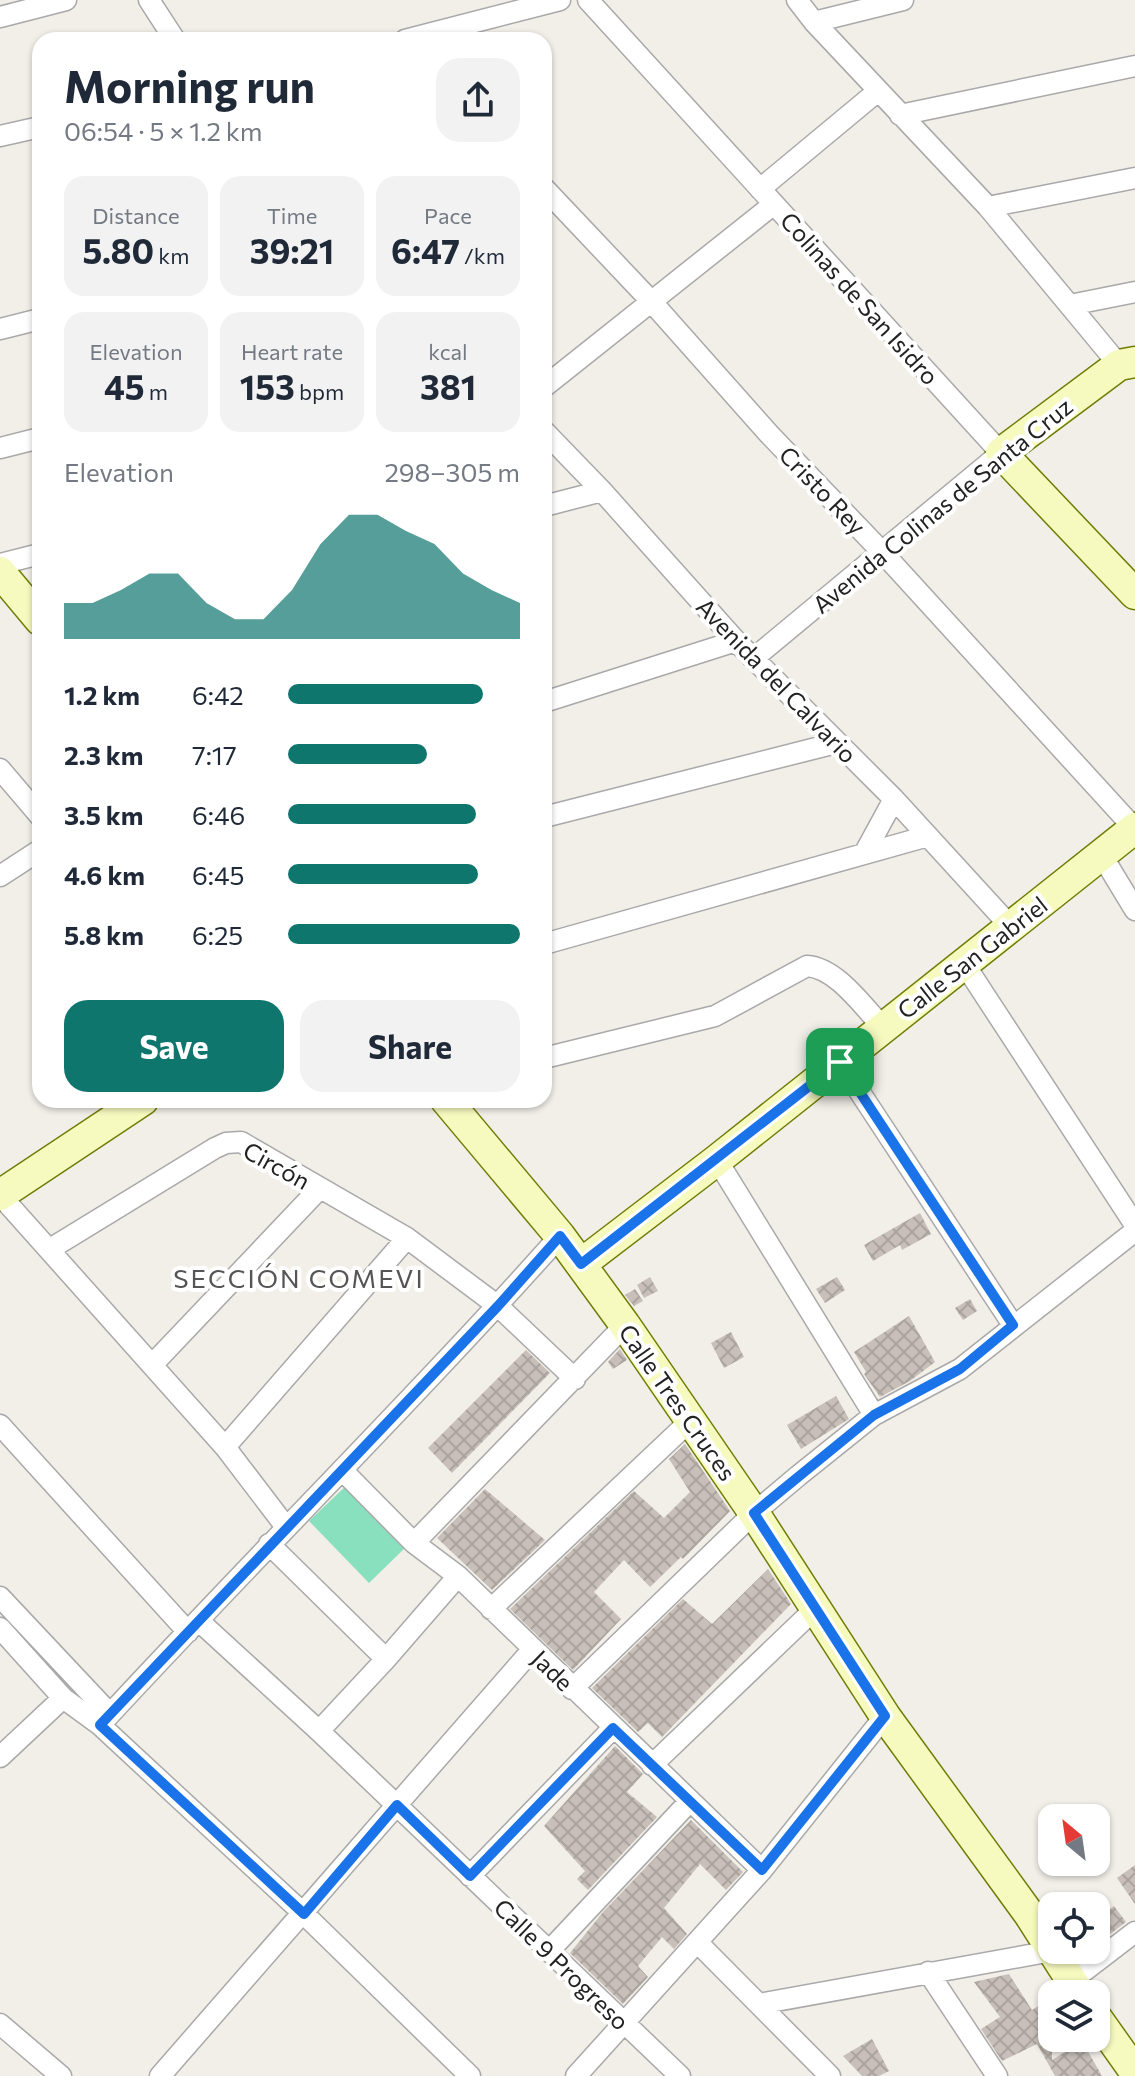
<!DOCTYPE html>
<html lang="en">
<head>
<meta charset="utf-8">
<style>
  body { margin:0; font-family:Commissioner,sans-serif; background:#f2f2f3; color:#1f2937; height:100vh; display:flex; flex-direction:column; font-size:30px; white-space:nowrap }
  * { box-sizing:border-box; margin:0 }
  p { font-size:26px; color:#747a83 }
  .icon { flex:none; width:44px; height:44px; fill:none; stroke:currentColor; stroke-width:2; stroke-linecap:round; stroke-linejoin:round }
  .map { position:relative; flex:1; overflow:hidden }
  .side { position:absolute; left:32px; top:32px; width:520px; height:1076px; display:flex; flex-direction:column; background:#fff; border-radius:24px; box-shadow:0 2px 6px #0004 }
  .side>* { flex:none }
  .needle { width:52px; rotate:331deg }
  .tools { position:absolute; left:1038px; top:1804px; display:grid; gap:16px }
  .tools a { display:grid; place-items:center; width:72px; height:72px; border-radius:16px; background:#fff; box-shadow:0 2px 6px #0004; font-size:40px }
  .pin { position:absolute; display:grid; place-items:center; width:68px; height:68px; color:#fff; margin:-34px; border-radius:16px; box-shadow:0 4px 12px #0006 }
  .round { display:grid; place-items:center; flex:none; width:84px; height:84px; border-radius:24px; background:#f2f2f3 }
  .headline { display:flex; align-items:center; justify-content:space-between; height:136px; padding:0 32px }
  h1 { font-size:44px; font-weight:700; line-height:60px }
  .metrics { display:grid; grid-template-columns:repeat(3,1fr); gap:12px; height:136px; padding:8px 32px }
  .metrics div { display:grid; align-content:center; border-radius:20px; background:#f2f2f3; text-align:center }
  .metrics b { font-size:34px; font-weight:700 }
  .metrics small { font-size:22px; font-weight:400 }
  .metrics p { font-size:22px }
  .chart { height:224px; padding:16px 32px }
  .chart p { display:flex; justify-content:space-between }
  .chart svg { width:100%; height:144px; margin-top:8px; fill:#0f766e; opacity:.7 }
  .action { display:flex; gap:16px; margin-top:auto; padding:16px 32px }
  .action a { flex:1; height:92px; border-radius:24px; background:#0f766e; color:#fff; font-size:32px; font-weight:700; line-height:92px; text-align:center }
  .action a+a { background:#f2f2f3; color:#1f2937 }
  ul { padding:0 32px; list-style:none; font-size:26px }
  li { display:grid; grid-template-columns:128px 96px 1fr; align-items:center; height:60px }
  li i { height:20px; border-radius:10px; background:#0f766e }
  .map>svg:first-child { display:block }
  .pitch { fill:#88e0be }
  .building { fill:url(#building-cross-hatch) }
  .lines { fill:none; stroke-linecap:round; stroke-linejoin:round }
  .street-casing { stroke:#a9a9a9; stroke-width:23 }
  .secondary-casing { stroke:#707d05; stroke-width:33 }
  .street { stroke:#fff; stroke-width:20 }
  .secondary { stroke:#f7fabf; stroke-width:30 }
  .route-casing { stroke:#fff; stroke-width:16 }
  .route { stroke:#1a73e8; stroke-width:10 }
  .labels { text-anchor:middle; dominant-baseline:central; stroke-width:8; stroke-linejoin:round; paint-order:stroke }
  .street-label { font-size:24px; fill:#222; stroke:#fff }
  .neighbourhood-label { font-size:26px; letter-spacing:2px; fill:#555; stroke:#fff }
</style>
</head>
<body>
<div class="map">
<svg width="1135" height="2076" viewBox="0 0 1135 2076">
  <defs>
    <pattern id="building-cross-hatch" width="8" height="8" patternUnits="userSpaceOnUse" patternTransform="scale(2)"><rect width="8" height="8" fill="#c7bfb8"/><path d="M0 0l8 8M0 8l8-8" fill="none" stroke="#aba49e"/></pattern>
  </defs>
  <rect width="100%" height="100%" fill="#f2efe9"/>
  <path class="pitch" d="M 348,1484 L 407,1546 L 369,1583 L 309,1521 Z"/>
  <path class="building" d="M 920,1213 L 931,1234 L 902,1250 L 900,1245 L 873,1261 L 864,1245 Z
    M 650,1277 L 658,1291 L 644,1298 L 637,1285 Z
    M 837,1277 L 845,1290 L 825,1303 L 816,1289 Z
    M 635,1289 L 643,1301 L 634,1306 L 625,1295 Z
    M 970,1299 L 977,1311 L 963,1320 L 955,1308 Z
    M 909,1316 L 935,1362 L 910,1381 L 880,1397 L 864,1374 L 866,1372 L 854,1352 Z
    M 731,1332 L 744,1357 L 724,1368 L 711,1343 Z
    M 620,1349 L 627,1360 L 613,1369 L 608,1362 Z
    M 526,1350 L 550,1373 L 452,1473 L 428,1448 Z
    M 836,1396 L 849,1419 L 801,1449 L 787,1425 Z
    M 685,1444 L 730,1511 L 683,1559 L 681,1557 L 650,1587 L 624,1560 L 594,1592 L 621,1619 L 573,1670 L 510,1609 L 634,1491 L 664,1518 L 690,1492 L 669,1459 Z
    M 485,1489 L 545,1540 L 492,1590 L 437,1538 Z
    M 768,1569 L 791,1604 L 662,1737 L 648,1723 L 638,1732 L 592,1688 L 683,1599 L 712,1624 Z
    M 615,1746 L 643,1774 L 627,1792 L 657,1817 L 588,1890 L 577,1879 L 585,1871 L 544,1826 Z
    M 691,1820 L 743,1872 L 726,1890 L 700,1864 L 664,1908 L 687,1934 L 674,1949 L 662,1937 L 638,1966 L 648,1977 L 623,2004 L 570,1953 L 603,1912 Z
    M 1135,1865 L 1135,1904 L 1117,1878 Z
    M 1114,1906 L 1126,1922 L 1096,1945 L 1096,1919 Z
    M 1009,1974 L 1032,2010 L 1052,1997 L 1052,2060 L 1082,2041 L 1102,2076 L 1055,2076 L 1037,2044 L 1002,2061 L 981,2029 L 1000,2017 L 974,1982 Z
    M 872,2039 L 889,2071 L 879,2076 L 862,2076 L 843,2056 Z"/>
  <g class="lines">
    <defs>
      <path id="street" d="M 149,0 L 175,40
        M 588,0 L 1001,453 L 754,658
        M 797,0 L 814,22 L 988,207 L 1119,365
        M 0,17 L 66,0
        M 814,22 L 903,0
        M 405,40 L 560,0
        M 900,115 L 1135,66
        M 0,136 L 40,127
        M 544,188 L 650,300 L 769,434 L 883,553 L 1134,828
        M 760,189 L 878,91
        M 988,207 L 1135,178
        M 1070,305 L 1135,292
        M 0,329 L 40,319
        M 544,387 L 774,204
        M 544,431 L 602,491 L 736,641 L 894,799 L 1012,928
        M 0,448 L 40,438
        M 544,506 L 602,491
        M 0,564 L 40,554
        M 544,702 L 736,641
        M 0,769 L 40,816
        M 544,817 L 836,743
        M 864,854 L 894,799
        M 1101,854 L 1135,910
        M 0,876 L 40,850
        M 544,944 L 928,836
        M 965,965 L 1135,1225
        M 544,1058 L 715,1016 L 807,966 C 837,968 863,1007 883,1027
        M 840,1062 L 1013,1325
        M 717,1160 L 874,1415
        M 0,1195 L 225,1447 L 286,1527
        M 50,1249 L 215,1148 L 226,1143 L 241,1142 L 407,1238 L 498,1306 L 575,1379
        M 152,1365 L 320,1188
        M 0,1425 L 188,1632
        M 225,1447 L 407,1238
        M 343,1471 L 414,1543 L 458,1576 L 762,1870
        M 414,1543 L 625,1325
        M 269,1544 L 386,1659
        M 0,1597 L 110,1714
        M 491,1609 L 691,1420
        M 200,1622 L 319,1731 L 680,2076
        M 0,1628 L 63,1698 L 100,1725 L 304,1914 L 470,2076
        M 572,1689 L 754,1513 L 798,1476 L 874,1415 L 960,1369 L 1135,1231
        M 100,1725 C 252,1560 411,1403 560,1236
        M 319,1731 L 386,1659 L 458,1576
        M 0,1757 L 63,1698
        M 652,1765 L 817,1607
        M 470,1876 L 613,1728
        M 698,1943 L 830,2076
        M 549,1951 L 690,1801
        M 928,1972 L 997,2076
        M 1071,1981 L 1135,1932
        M 759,2004 L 1052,1951
        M 0,2024 L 61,2076
        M 160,2076 L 532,1650
        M 576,2076 L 762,1870 L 885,1716"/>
      <path id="secondary" d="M 1135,362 L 1119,365 L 1001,453 L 1135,594
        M 0,572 L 40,620
        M 446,1100 L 560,1236 L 625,1325 L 754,1513 L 885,1716 L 1029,1914 L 1080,1994
        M 0,1195 L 143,1100
        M 581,1264 L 717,1160 L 1135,828
        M 1096,2017 L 1135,2072"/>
    </defs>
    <use href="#street" class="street-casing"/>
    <use href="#secondary" class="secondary-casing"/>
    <use href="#street" class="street"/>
    <use href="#secondary" class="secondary"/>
  </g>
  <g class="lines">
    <defs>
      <path id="route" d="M 840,1062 L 1013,1325 L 960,1369 L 874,1415 L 754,1513 L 885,1716 L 762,1870 L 613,1728 L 470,1876 L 397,1805 L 304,1914 L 100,1725 L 498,1306 L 560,1236 L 581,1264 Z"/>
    </defs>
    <use href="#route" class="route-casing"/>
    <use href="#route" class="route"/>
  </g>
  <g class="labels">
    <g class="street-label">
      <text transform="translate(860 298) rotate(48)">Colinas de San Isidro</text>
      <text transform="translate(823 490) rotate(46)">Cristo Rey</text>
      <text transform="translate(942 505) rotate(-39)">Avenida Colinas de Santa Cruz</text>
      <text transform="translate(777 680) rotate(46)">Avenida del Calvario</text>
      <text transform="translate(972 957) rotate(-38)">Calle San Gabriel</text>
      <text transform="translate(277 1165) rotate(29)">Circón</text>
      <text transform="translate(678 1402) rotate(55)">Calle Tres Cruces</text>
      <text transform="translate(553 1670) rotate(44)">Jade</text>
      <text transform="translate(562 1964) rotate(44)">Calle 9 Progreso</text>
    </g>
    <g class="neighbourhood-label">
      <text x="299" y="1277">SECCIÓN COMEVI</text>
    </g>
  </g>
</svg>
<div class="tools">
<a><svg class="needle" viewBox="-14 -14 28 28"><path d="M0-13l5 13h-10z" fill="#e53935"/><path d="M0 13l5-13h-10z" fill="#747a83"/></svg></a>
<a><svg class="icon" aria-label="locate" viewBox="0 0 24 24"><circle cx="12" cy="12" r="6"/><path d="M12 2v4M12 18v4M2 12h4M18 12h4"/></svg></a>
<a><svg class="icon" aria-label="layers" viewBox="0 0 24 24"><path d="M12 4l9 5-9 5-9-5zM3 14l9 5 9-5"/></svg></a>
</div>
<div class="pin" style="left:840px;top:1062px;background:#1e9e55"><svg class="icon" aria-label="arrive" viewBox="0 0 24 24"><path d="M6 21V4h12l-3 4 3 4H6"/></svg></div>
<section class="side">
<div class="headline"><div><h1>Morning run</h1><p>06:54 · 5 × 1.2 km</p></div><a class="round"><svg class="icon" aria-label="share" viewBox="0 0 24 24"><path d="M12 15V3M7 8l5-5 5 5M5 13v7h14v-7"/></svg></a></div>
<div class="metrics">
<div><p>Distance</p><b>5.80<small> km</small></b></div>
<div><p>Time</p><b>39:21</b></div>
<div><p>Pace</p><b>6:47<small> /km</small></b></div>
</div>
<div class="metrics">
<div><p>Elevation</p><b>45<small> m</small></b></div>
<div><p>Heart rate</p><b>153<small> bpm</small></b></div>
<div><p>kcal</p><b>381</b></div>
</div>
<div class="chart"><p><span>Elevation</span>298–305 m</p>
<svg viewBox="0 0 160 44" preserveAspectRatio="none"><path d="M0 44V33L10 33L20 29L30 24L40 24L50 33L60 38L70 38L80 29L90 15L100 6L110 6L120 11L130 15L140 24L150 29L160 33V44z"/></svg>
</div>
<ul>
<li><b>1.2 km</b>6:42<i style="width:84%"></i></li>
<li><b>2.3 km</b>7:17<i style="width:60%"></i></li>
<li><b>3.5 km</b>6:46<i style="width:81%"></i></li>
<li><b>4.6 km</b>6:45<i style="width:82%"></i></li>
<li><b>5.8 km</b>6:25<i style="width:100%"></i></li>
</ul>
<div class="action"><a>Save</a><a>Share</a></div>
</section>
</div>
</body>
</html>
